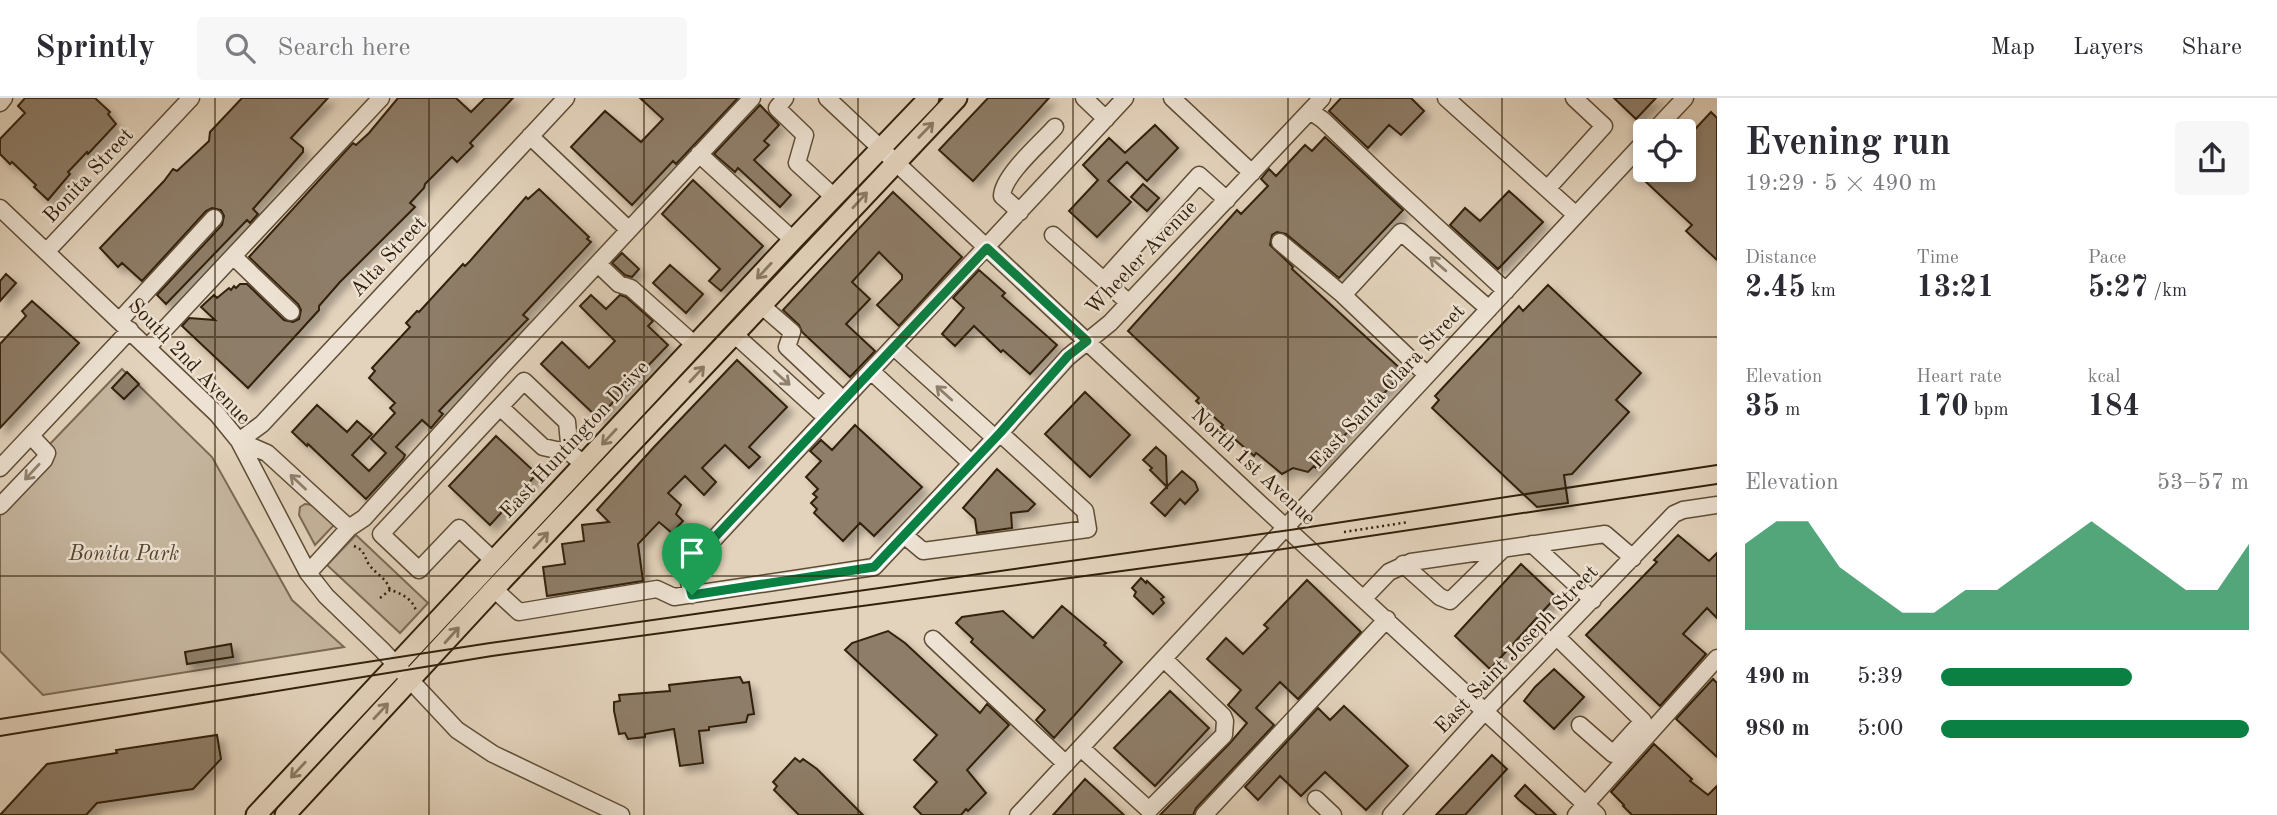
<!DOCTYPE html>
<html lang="en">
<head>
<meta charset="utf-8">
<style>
  body { margin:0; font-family:"Old Standard TT",serif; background:#f7f7f7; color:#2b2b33; height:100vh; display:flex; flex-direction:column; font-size:26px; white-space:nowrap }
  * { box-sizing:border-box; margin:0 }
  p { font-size:23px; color:#7c7c81 }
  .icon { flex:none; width:38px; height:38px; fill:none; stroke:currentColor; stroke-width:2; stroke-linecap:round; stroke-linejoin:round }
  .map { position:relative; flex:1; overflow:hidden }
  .details { display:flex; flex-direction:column; background:#fff; width:560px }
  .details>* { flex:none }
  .tools { position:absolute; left:1633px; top:21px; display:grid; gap:14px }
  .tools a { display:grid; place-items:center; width:63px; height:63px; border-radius:7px; background:#fff; box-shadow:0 4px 10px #0003; font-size:35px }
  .pin { position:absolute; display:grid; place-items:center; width:60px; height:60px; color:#fff; margin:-72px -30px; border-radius:50% 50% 50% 0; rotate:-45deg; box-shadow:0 0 7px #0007 }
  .pin .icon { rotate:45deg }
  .round { display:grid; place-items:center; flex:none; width:74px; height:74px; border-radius:7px; background:#f7f7f7 }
  .overview { display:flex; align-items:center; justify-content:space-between; height:119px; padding:0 28px }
  h1 { font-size:38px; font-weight:700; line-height:52px }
  .figures { display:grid; grid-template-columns:repeat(3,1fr); gap:10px; height:119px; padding:7px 28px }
  .figures div { display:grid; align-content:center }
  .figures b { font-size:30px; font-weight:700 }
  .figures small { font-size:19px; font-weight:400 }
  .figures p { font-size:19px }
  .chart { height:196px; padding:14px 28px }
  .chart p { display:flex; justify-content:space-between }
  .chart svg { width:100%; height:126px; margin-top:7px; fill:#0b8043; opacity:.7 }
  ul { padding:0 28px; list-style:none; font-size:23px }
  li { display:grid; grid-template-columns:112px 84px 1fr; align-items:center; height:52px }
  li i { height:18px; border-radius:9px; background:#0b8043 }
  header { display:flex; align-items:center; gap:42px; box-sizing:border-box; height:98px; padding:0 35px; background:#fff; border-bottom:2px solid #e1e1e2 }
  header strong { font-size:33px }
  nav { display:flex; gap:38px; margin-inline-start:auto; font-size:24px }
  .search { width:490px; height:63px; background:#f7f7f7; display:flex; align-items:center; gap:18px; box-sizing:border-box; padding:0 24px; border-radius:7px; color:#7c7c81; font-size:26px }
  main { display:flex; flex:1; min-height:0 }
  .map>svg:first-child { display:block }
  .green { fill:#c5b59e; stroke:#7c6a54; stroke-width:2 }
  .building { fill:#8e7d67; stroke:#32200a; stroke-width:2; filter:url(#shadow) }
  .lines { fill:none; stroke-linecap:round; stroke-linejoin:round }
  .minor-casing { stroke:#5e4d36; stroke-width:19 }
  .major-casing { stroke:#32200a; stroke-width:23 }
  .path { stroke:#32200a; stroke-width:2.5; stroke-dasharray:2 3.5; stroke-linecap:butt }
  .minor { stroke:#ede2d3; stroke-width:16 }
  .major { stroke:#e3d3bc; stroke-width:19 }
  .tram { stroke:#32200a; stroke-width:2 }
  .oneway { stroke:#8a7a63 }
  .oneway2 { stroke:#90816e }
  .route-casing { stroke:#fff; stroke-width:14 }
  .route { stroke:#0b8043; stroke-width:9 }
  .grid { fill:none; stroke:#32200a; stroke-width:2; stroke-opacity:0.55 }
  .labels { text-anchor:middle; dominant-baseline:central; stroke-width:5; stroke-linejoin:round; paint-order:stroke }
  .street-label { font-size:21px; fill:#32200a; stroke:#ede2d3 }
  .park-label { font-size:21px; font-style:italic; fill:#57452f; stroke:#ede2d3 }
</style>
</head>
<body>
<header>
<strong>Sprintly</strong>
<div class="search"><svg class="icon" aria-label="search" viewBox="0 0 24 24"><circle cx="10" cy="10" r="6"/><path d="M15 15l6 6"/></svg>Search here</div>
<nav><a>Map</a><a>Layers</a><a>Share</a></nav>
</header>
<main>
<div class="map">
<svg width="1717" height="717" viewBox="0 0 1717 717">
  <defs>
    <filter id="shadow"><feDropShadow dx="6" dy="6" stdDeviation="3.5" flood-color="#0004"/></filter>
  </defs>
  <rect width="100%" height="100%" fill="#e3d3bc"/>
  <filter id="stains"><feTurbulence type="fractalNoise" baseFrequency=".00286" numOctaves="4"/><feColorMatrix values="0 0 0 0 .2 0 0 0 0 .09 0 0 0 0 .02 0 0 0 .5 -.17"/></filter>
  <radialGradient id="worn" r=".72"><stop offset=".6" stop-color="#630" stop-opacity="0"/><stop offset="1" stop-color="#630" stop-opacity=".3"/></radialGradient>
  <path class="green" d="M 122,271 L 212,359 L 292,502 L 344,549 L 43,597 L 0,553 L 0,398 Z
    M 305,406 L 313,407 L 334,427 L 315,447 L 299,417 L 300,409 Z
    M 356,437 L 428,505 L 400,535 L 327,467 Z"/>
  <path class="building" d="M 25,0 L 95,0 L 110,14 L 108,16 L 116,26 L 88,56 L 87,54 L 68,74 L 70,76 L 48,102 L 34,89 L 36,87 L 12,64 L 10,66 L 0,56 L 0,41 L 25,15 L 18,8 Z
    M 242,0 L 328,0 L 291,40 L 303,50 L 303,54 L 253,111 L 258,116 L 250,125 L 247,122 L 166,206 L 157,197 L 222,127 L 224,118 L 221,112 L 212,110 L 206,113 L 142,183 L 122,165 L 118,169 L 100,150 L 164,83 L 173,71 L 177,73 L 209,43 L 210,34 Z
    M 398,0 L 456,0 L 471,14 L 485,0 L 513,0 L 470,45 L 473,48 L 457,64 L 452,59 L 425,86 L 424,90 L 410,105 L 415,109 L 340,184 L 319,208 L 319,212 L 248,290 L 182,228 L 189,220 L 215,222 L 201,209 L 214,197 L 217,200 L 229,190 L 231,192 L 234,188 L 236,190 L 240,186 L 247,186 L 284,222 L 293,224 L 299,221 L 301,212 L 298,206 L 249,159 L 353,45 L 356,47 L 369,35 Z
    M 640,0 L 738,0 L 676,66 L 673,63 L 632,107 L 571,49 L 605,13 L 641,44 L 663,21 Z
    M 988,0 L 1049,0 L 973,83 L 939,52 Z
    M 1341,0 L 1411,0 L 1424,13 L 1401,37 L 1389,27 L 1368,50 L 1329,13 Z
    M 1614,0 L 1656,0 L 1636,21 Z
    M 760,7 L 779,27 L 764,43 L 769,47 L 754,62 L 791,97 L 780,109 L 738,70 L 735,74 L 714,56 Z
    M 1711,14 L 1717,20 L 1717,162 L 1686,133 L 1692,127 L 1646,84 L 1657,72 L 1684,72 L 1684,43 Z
    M 1155,27 L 1178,50 L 1147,83 L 1127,64 L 1108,83 L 1131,104 L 1097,139 L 1069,113 L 1098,82 L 1083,67 L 1109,40 L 1125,55 Z
    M 1325,39 L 1403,112 L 1339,180 L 1286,136 L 1277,134 L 1272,137 L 1270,147 L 1293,169 L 1292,171 L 1404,274 L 1340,342 L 1343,344 L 1318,372 L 1314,368 L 1308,374 L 1293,370 L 1282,376 L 1259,357 L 1256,355 L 1254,358 L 1221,329 L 1223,327 L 1196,303 L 1199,300 L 1128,233 L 1237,112 L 1241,116 L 1268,88 L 1261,81 L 1269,71 L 1276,78 L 1305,47 L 1312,53 Z
    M 693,82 L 763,148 L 721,193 L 709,183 L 720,171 L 662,116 Z
    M 1143,86 L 1159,100 L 1147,113 L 1131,99 Z
    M 539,91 L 589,139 L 587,141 L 591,144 L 523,217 L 528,221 L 439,313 L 443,316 L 431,330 L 422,322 L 396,349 L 405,357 L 403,361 L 366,401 L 308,346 L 307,348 L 292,334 L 317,307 L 347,334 L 357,323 L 372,336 L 352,357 L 369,373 L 386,355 L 371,341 L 395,315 L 390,310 L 395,305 L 369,280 L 375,273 L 372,270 L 410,229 L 406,225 L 417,213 L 419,214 L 463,166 L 465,168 L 470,163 L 526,99 L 528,101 Z
    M 1509,93 L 1543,124 L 1498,171 L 1450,127 L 1465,110 L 1480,123 Z
    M 893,94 L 962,159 L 899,228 L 877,207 L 902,181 L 902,177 L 879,154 L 852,184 L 870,201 L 846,226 L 875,253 L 850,279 L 802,234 L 799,227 L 783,212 Z
    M 622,155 L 639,171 L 632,179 L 625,177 L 612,165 Z
    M 670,167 L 703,196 L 686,215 L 653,185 Z
    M 979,172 L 1005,195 L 1002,198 L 1057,247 L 1030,276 L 1003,252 L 1001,254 L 974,228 L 955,248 L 942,236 L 964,210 L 953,200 Z
    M 6,176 L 16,185 L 0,203 L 0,183 Z
    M 1548,187 L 1641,275 L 1616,302 L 1629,314 L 1572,376 L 1564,377 L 1568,405 L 1537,409 L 1432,310 L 1439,302 L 1435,298 L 1519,208 L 1523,213 Z
    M 591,197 L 606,211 L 620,197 L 626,199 L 653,223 L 648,228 L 668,247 L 598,320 L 541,266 L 562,244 L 589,270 L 615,243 L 580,208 Z
    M 32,203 L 79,245 L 0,330 L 0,246 L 26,218 L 22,213 Z
    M 737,262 L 787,309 L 749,349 L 760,359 L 749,370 L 725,347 L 702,370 L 716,384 L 704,397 L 685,378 L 668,395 L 681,407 L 676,416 L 683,423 L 672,435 L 659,424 L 638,446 L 643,483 L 547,498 L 543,469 L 565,466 L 562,446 L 584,443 L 582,427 L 609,424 L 597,412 L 654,349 Z
    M 127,274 L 139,286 L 124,301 L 112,290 Z
    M 1085,294 L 1130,337 L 1090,379 L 1045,336 Z
    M 855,327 L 922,389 L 874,438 L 860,425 L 843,443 L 814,415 L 817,411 L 811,405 L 817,399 L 813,396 L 818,391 L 806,379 L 821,363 L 810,353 L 821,342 L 832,352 Z
    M 496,338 L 537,376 L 490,427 L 449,388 Z
    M 1156,349 L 1166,358 L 1167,389 L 1150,372 L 1152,370 L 1143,362 Z
    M 997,371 L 1035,406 L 1028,413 L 1011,415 L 1012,430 L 977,435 L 975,421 L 963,410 Z
    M 1182,373 L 1195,384 L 1198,392 L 1185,406 L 1180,401 L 1165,418 L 1151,405 Z
    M 1678,437 L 1709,463 L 1717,455 L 1717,520 L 1707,510 L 1683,536 L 1706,556 L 1660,608 L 1586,537 L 1657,464 L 1654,462 Z
    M 1521,466 L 1556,499 L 1490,571 L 1455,538 Z
    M 1141,480 L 1146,485 L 1147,483 L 1164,499 L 1161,501 L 1164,505 L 1153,516 L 1134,498 L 1136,494 L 1132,490 Z
    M 1307,482 L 1361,534 L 1298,601 L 1280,584 L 1256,610 L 1274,627 L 1196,710 L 1193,717 L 1160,717 L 1231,644 L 1247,625 L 1228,607 L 1241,592 L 1207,561 L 1226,540 L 1243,556 L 1268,530 L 1264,527 Z
    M 1062,508 L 1106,545 L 1104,547 L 1122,564 L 1054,640 L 1036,622 L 1045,612 L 971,544 L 973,541 L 956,525 L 962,519 L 1003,513 L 1033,540 Z
    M 888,533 L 905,545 L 980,615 L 987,606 L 1009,627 L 967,672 L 986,695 L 968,713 L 966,711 L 961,717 L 922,717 L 914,709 L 937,684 L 914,662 L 937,637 L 845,552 L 852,545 Z
    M 231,546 L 233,559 L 187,566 L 185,554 Z
    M 1554,571 L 1584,599 L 1554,631 L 1524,603 L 1535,589 Z
    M 740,579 L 743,585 L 749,584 L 754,616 L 748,617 L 746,624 L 709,629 L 709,632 L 699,633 L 703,665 L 680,668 L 674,631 L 645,636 L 645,639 L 628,641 L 625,635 L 619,636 L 614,613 L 614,604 L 620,603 L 619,597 L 670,593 L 669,587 Z
    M 1713,581 L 1717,585 L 1717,659 L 1676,621 Z
    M 1170,593 L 1209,630 L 1155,688 L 1114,650 Z
    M 1344,608 L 1408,668 L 1366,712 L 1325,674 L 1301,698 L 1280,678 L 1258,702 L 1245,689 L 1318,610 L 1330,622 Z
    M 217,637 L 221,661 L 193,691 L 97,705 L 86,717 L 0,717 L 47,666 L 117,655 L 116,652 Z
    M 1654,646 L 1692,681 L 1690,683 L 1708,697 L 1717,688 L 1717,717 L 1632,717 L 1623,708 L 1624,707 L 1611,694 Z
    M 1492,657 L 1507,671 L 1465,717 L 1436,717 Z
    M 795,660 L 800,664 L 803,661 L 817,671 L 863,717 L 799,717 L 774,692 L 777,688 L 773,684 Z
    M 1085,681 L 1124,717 L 1053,717 Z
    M 1525,687 L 1533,695 L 1556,717 L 1537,717 L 1519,702 L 1515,698 Z"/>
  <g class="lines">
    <defs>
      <path id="minor" d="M 785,0 L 777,10 L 805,37 L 797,65 L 834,99
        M 827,0 L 1257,403 L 1597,717
        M 1084,0 L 1106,21
        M 1172,0 L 1252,75
        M 1446,0 L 1576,117
        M 0,5 L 4,0
        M 1310,13 L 1323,22 L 1388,84 L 1506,193
        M 1654,33 L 1685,0
        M 530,38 L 629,132
        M 699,56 L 793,142
        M 1547,91 L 1604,28 L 1574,0
        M 0,110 L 217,316 L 239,343 L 308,475 L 326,498 L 382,552 L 457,632 L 493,656 L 621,717
        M 1020,114 L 1002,98 C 1003,77 1041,45 1055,29
        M 1053,137 L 1129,205
        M 1280,144 L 1343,197
        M 47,153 L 191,0
        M 233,158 L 291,214
        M 598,166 L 619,186 L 631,190 L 695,247
        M 1104,182 L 1199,77 L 1227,102
        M 120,222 L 214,120
        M 734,236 L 819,313 L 836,295 L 787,249 L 792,234 L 762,208
        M 148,249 L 381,0
        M 894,249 L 995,340
        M 871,273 L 971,365
        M 1427,277 L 1343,197 L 1401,134 L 1489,211
        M 500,309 L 543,349 L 570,355
        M 239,343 L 262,326 L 566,0
        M 239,343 L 267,355 L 349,430
        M 0,370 L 130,232
        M 0,408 L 44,362 L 47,355 L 31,338
        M 904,437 L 923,453 L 1088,431 L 1085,413 L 1000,335
        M 1532,446 L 1593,502
        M 493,462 L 459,430 L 419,472 L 381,436 L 524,283 L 567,324 L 570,355 L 584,366
        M 1403,466 L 1440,499 L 1450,503 L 1503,451
        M 308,475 L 349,430 L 364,420 L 504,266 L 752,0
        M 494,491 L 519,514 L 657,491 L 674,499 L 874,469 L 1000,335 L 1068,259 L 1110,225 L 1322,0
        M 692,497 L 686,471 L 1125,0
        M 1364,500 L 1389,474 L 1411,464 L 1605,436 L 1633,460
        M 1558,540 L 1643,623 L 1613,656 L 1580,627
        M 933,541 L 1066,666
        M 1081,650 L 1149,712 L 1224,637 L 1225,623 L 1223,618 L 1164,561
        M 1316,701 L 1333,717
        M 1018,717 L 1645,43
        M 1204,717 L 1387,521
        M 1391,717 L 1485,613 L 1674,416 L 1683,412 L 1717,407
        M 1576,717 L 1717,560"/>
      <path id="major" d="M 256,717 L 793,142 L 929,0
        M 285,717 L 494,491 L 957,0"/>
    </defs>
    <use href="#minor" class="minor-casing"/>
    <use href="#major" class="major-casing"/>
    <path class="path" d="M 1344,434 L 1409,424
      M 354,448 C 364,452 364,457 368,465 C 375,476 386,479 390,492
      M 380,500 L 390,492 C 401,495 413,501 416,513"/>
    <use href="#minor" class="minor"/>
    <use href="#major" class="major"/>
    <path class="tram" d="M 0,621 L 490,545 L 1290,432 L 1717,367
      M 0,638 L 492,558 L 1263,454 L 1717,386"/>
  </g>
  <defs><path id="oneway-shaft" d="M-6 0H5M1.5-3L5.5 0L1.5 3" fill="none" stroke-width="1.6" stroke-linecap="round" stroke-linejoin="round" transform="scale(1.75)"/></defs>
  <g class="oneway">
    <use href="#oneway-shaft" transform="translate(926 32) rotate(-46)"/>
    <use href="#oneway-shaft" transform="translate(860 102) rotate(-47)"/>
    <use href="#oneway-shaft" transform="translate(764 173) rotate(133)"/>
    <use href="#oneway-shaft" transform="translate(697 276) rotate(-47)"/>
    <use href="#oneway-shaft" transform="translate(609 339) rotate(133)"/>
    <use href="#oneway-shaft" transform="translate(541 442) rotate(-47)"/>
    <use href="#oneway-shaft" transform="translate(452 537) rotate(-48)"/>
    <use href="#oneway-shaft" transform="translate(381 613) rotate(-47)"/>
    <use href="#oneway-shaft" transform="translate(298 672) rotate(133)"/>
  </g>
  <g class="oneway2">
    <use href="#oneway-shaft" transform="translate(1438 166) rotate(-139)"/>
    <use href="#oneway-shaft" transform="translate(782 280) rotate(42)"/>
    <use href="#oneway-shaft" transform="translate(944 295) rotate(-138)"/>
    <use href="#oneway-shaft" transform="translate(32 374) rotate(133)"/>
    <use href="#oneway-shaft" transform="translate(298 384) rotate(-137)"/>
  </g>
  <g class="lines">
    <defs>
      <path id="route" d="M 987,150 L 1087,243 L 1068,258 L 1000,335 L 874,469 L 692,497 L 685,471 Z"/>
    </defs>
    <use href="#route" class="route-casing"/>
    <use href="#route" class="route"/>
  </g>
  <path class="grid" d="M 215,0 L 215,717M 429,0 L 429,717M 644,0 L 644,717M 858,0 L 858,717M 1073,0 L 1073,717M 1288,0 L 1288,717M 1502,0 L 1502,717M 0,239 L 1717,239M 0,478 L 1717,478"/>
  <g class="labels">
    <g class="street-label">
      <text transform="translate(89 78) rotate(-47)">Bonita Street</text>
      <text transform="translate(389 159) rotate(-47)">Alta Street</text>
      <text transform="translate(1142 160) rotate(-46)">Wheeler Avenue</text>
      <text transform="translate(189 264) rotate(46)">South 2nd Avenue</text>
      <text transform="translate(1388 289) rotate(-47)">East Santa Clara Street</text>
      <text transform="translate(575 342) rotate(-47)">East Huntington Drive</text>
      <text transform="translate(1253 369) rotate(43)">North 1st Avenue</text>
      <text transform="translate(1517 552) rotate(-46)">East Saint Joseph Street</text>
    </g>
    <g class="park-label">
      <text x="124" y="456">Bonita Park</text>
    </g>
  </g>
  <rect width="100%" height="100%" filter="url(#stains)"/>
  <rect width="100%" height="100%" fill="url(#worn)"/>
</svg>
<div class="tools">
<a><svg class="icon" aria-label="locate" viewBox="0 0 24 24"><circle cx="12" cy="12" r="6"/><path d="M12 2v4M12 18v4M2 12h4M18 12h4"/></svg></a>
</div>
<div class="pin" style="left:692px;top:497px;background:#1e9e55"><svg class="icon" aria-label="arrive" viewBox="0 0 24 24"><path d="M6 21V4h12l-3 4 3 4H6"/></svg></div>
</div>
<section class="details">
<div class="overview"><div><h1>Evening run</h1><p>19:29 · 5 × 490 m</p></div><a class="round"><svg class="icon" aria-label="share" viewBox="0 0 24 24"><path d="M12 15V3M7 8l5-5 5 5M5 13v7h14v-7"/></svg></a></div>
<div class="figures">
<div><p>Distance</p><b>2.45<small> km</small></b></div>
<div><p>Time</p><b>13:21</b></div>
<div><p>Pace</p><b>5:27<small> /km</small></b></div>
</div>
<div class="figures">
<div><p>Elevation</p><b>35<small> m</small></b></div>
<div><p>Heart rate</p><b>170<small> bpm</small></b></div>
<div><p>kcal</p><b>184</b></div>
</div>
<div class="chart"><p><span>Elevation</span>53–57 m</p>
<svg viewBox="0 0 160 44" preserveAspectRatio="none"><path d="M0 44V14L10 6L20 6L30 22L40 30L50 38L60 38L70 30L80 30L90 22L100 14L110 6L120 14L130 22L140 30L150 30L160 14V44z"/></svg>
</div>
<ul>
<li><b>490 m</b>5:39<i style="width:62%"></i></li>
<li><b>980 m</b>5:00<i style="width:100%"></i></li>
</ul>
</section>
</main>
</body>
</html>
